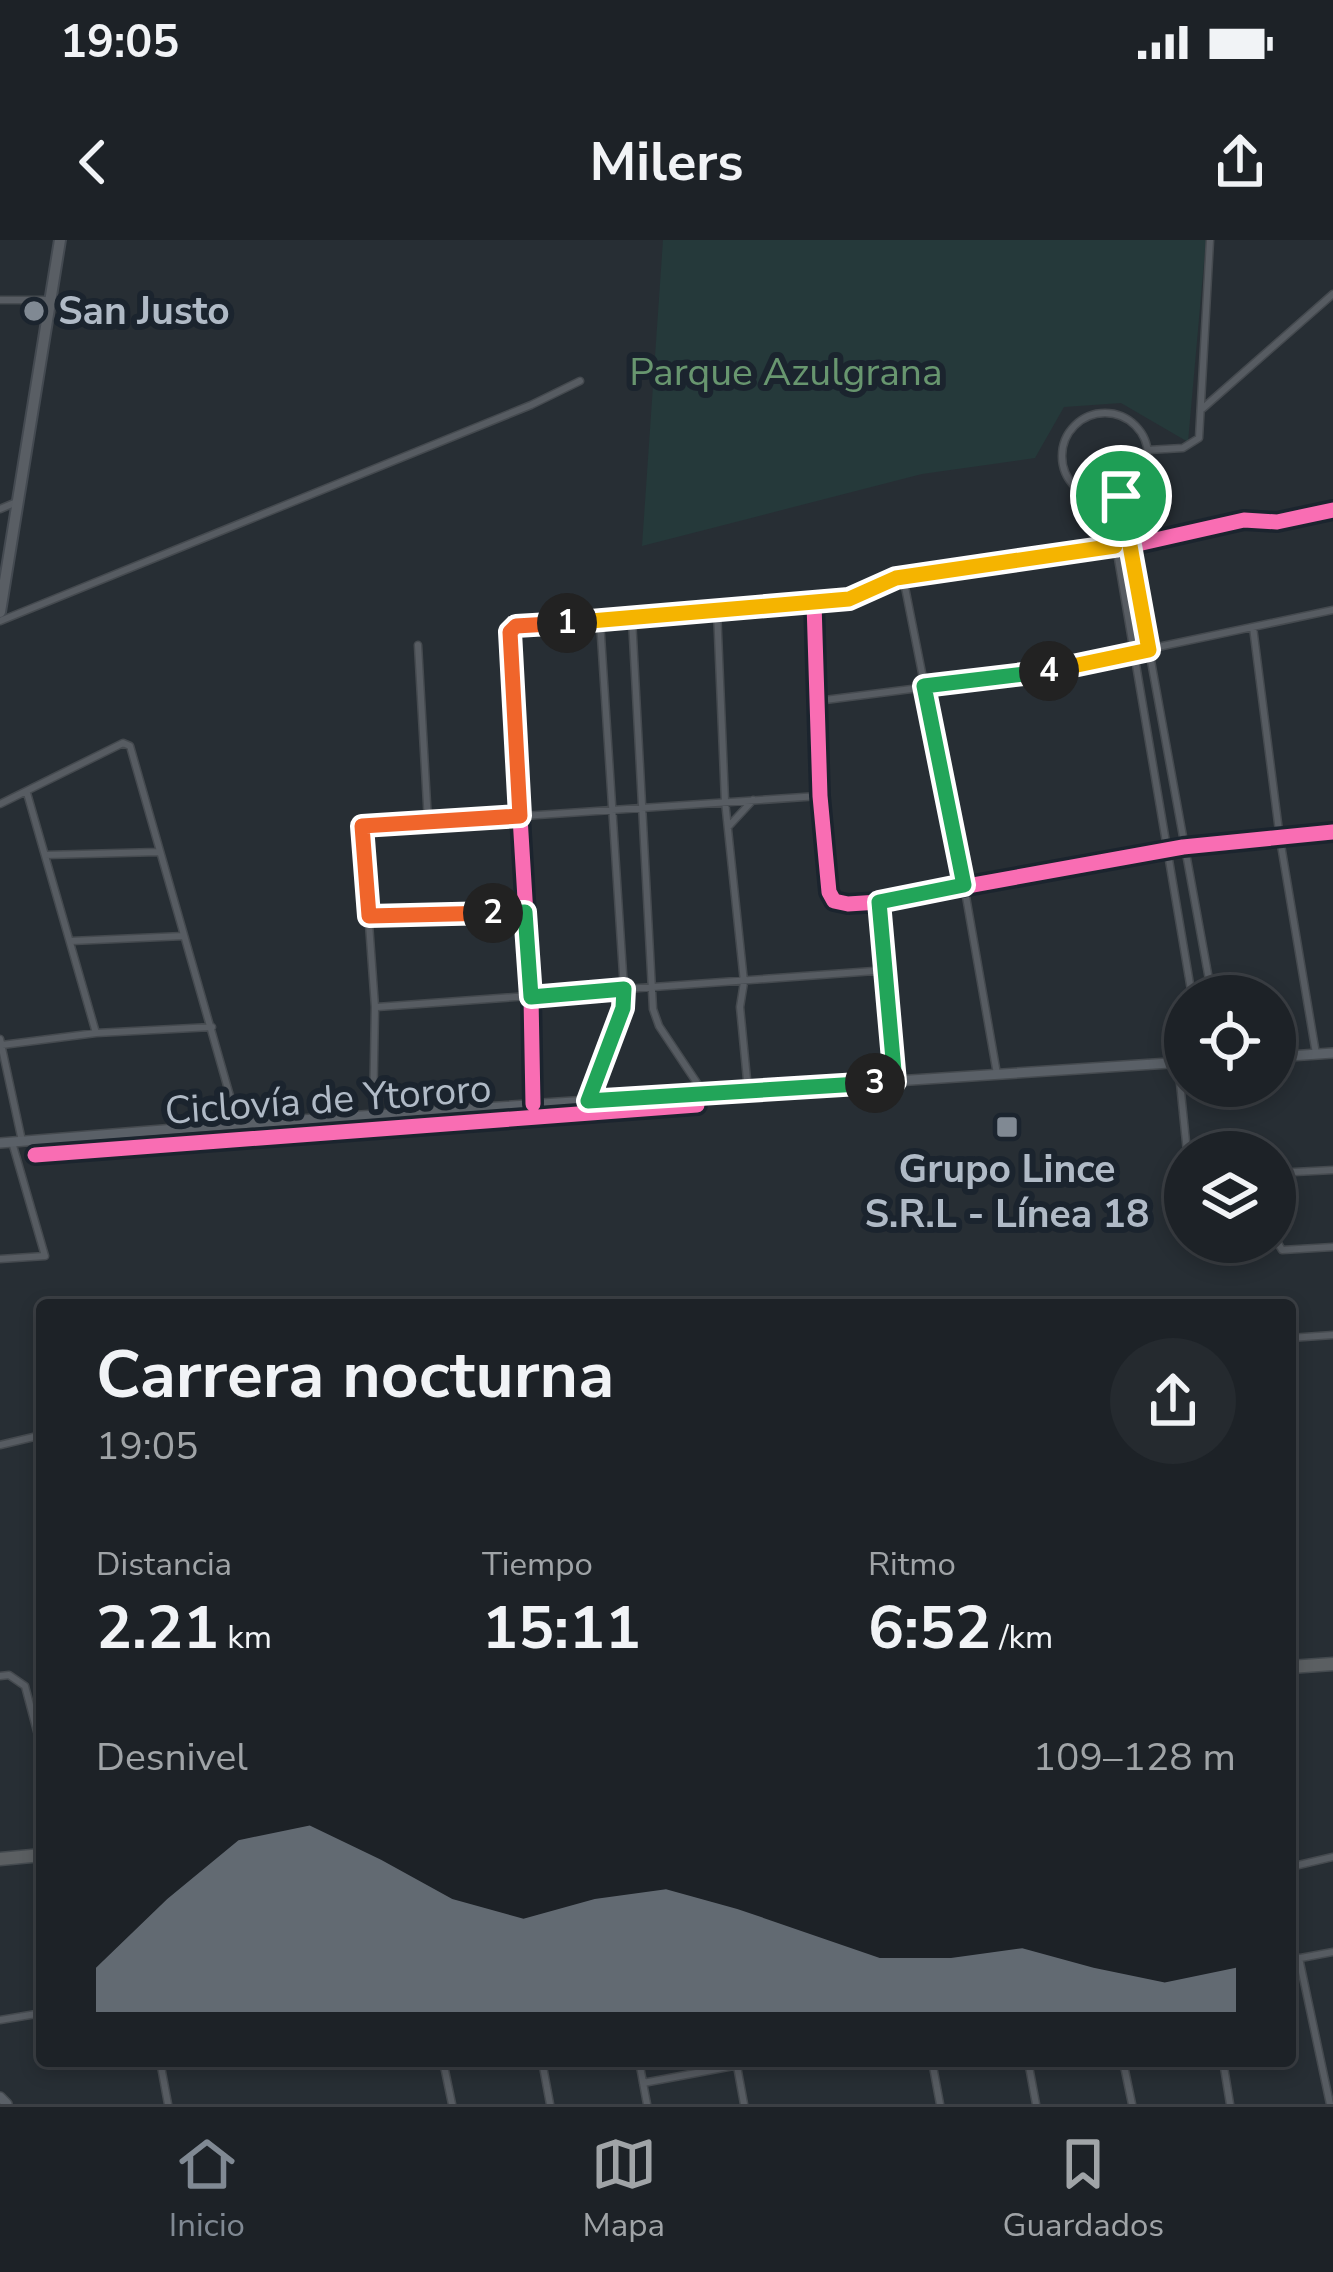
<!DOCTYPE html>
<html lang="es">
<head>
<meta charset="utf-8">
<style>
  body { margin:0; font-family:"Nunito Sans",sans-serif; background:#252a2f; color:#f1f3f6; height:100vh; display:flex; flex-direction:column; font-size:45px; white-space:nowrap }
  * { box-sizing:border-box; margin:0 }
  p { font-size:39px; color:#a0a4a7 }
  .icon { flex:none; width:66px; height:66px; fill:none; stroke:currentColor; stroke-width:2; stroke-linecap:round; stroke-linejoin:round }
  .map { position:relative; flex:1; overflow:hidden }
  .sheet { position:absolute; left:36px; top:1059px; width:1260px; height:768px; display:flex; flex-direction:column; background:#1d2227; border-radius:12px; box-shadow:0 6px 18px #0003,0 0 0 3px #3b3f44 }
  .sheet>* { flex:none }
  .controls { position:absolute; left:1164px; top:735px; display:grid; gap:24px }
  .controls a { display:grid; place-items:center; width:132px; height:132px; border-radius:50%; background:#1d2227; box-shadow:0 6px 18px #0003,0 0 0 3px #3b3f44; font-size:60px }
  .pin { position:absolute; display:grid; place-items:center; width:102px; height:102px; color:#fff; margin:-51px; border:6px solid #fff; border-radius:50%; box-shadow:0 3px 12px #0007 }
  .km { position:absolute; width:60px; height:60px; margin:-30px; border-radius:50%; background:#222; color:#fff; font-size:33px; line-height:60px; text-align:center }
  .round { display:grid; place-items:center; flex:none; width:126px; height:126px; border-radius:63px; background:#252a2f }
  .headline { display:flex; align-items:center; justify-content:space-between; height:204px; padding:0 60px }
  h1 { font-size:66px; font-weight:700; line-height:90px }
  .figures { display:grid; grid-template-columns:repeat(3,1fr); gap:18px; height:204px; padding:12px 60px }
  .figures div { display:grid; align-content:center }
  .figures b { font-size:60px; font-weight:700 }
  .figures small { font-size:33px; font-weight:400 }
  .figures p { font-size:33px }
  .chart { height:336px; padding:24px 60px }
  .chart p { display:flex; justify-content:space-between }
  .chart svg { width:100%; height:216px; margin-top:12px; fill:#808993; opacity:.7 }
  .status { display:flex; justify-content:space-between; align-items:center; height:84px; padding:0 60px; background:#1d2227; direction:ltr }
  .status svg { height:33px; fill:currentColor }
  header { display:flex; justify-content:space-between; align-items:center; height:156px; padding:0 60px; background:#1d2227; font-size:54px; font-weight:700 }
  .tabs { display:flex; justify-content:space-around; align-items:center; height:168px; border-top:3px solid #3b3f44; background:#1d2227; font-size:33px; color:#a0a4a7 }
  .tabs a { display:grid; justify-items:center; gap:6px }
  .tabs .on { color:#808993 }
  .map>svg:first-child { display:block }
  .green { fill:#25393a }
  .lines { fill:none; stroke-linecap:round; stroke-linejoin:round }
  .street-casing { stroke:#454a4f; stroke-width:9 }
  .secondary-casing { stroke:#454a4f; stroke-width:12 }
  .primary-casing { stroke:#444a51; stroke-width:14 }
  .highway-casing { stroke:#444a4f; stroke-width:15 }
  .street { stroke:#575c62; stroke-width:6 }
  .secondary { stroke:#5a6067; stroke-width:9 }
  .primary { stroke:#595e64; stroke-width:10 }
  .highway { stroke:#5b5f62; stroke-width:12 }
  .cycleway-casing { stroke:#1b242e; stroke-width:22 }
  .cycleway { stroke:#f96db3; stroke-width:15 }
  .split-1-casing { stroke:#fff; stroke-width:24 }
  .split-2-casing { stroke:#fff; stroke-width:24 }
  .split-3-casing { stroke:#fff; stroke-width:24 }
  .split-4-casing { stroke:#fff; stroke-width:24 }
  .split-5-casing { stroke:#fff; stroke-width:24 }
  .split-1 { stroke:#f5b400; stroke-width:15 }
  .split-2 { stroke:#f0652b; stroke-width:15 }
  .split-3 { stroke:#22a559; stroke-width:15 }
  .split-4 { stroke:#22a559; stroke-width:15 }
  .split-5 { stroke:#f5b400; stroke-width:15 }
  .poi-dot { fill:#808993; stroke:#1b242e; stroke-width:4.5 }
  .labels { text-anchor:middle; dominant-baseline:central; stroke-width:12; stroke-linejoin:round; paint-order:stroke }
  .poi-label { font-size:39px; font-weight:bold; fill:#b0bac6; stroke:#1b242e; text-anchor:start }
  .park-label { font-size:39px; fill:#68966f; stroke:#1b242e }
  .street-label { font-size:39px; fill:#b0bac6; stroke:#1b242e }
</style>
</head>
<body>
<div class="status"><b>19:05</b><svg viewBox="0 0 49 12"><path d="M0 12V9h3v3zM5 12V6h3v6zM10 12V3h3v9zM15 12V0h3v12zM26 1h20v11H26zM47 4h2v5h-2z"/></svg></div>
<header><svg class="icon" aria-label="back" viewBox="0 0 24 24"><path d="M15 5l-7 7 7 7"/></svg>Milers<svg class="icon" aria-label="share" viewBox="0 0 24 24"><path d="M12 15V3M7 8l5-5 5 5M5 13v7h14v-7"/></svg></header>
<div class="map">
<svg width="1333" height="1864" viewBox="0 0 1333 1864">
  <rect width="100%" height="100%" fill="#272e34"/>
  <path class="green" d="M 663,0 L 1206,0 L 1188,202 L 1121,163 L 1064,167 L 1035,218 L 922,234 L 642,306 Z"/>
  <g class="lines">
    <defs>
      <path id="street" d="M 0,60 L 51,60
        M 1202,169 L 1333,54
        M1062 216a43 43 0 1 1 86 0a43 43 0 1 1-86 0Z
        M 1148,210 L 1183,208 L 1199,198 L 1210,0
        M 1121,256 L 1212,756
        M 1108,259 L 1192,756
        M 0,269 L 19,261
        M 903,337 L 964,645 L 997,834
        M 814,363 L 820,556 L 829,652 L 834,661 L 848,664 L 879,662 L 1183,607 L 1333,592
        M 717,370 L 725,561 L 744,742 L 740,767 L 748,850
        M 632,379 L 653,769 L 659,786 L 703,852
        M 0,381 L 531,165 L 580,141
        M 1253,387 L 1280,599 L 1316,814
        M 418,405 L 428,582
        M 817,461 L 1030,434 L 1333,370
        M 27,553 L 96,793
        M 0,564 L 123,503 L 130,506 L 238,884
        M 728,587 L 753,560
        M 45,615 L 158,612
        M 879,662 L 895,841
        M 369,676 L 525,672
        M 71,701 L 184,696
        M 377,767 L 888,730
        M 0,799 L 22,901
        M 2,805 L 96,793 L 212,787
        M 1178,823 L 1187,912
        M 588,861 L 623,768 L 624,749 L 600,381
        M 533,864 L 531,757 L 509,397 L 513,388 L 849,359 L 896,337 L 1142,303 L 1244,280 L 1277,282 L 1333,270
        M 373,875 L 375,767 L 362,587 L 819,556
        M 1275,933 L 1333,930
        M 1275,998 L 1282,1010 L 1333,1007
        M 0,1019 L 45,1016 L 12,902
        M 1290,1098 L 1333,1095
        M 0,1205 L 42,1195
        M 0,1436 L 9,1435 L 25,1446 L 42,1510
        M 1290,1627 L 1333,1617
        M 1299,1718 L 1330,1864
        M 1290,1720 L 1333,1712
        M 0,1780 L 42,1773
        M 160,1821 L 168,1864
        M 443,1821 L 452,1864
        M 542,1821 L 550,1864
        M 639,1821 L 647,1864
        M 932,1821 L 940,1864
        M 1028,1821 L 1036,1864
        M 1123,1821 L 1132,1864
        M 1223,1821 L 1230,1864
        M 737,1826 L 744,1864
        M 643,1843 L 760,1821"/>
      <path id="secondary" d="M 1275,817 L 1333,813
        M 0,903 L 238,884 L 1185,822
        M 0,1857 L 7,1864"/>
      <path id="primary" d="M 0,372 L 60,0"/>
      <path id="highway" d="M 1290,1427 L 1333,1424
        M 0,1619 L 42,1615"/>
    </defs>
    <use href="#street" class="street-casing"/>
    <use href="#secondary" class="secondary-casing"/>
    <use href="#primary" class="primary-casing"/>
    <use href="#highway" class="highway-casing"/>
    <use href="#street" class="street"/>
    <use href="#secondary" class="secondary"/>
    <use href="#primary" class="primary"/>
    <use href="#highway" class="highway"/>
    <defs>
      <path id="cycleway" d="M 814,363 L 820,556 L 829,652 L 834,661 L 848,664 L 879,662 L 1183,607 L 1333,592
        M 533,864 L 531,757 L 509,397 L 513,388 L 849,359 L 896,337 L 1142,303 L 1244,280 L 1277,282 L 1333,270
        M 35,915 L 697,865"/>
    </defs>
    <use href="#cycleway" class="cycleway-casing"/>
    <use href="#cycleway" class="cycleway"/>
  </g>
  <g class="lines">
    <defs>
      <path id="split-1" d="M 567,383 L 849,359 L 896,338 L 1115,306 L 1108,259 L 1121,256"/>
      <path id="split-2" d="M 493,673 L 369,676 L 362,586 L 520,576 L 510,392 L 516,386 L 567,383"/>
      <path id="split-3" d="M 493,673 L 525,672 L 531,757 L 624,749 L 623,768 L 588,861 L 875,843"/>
      <path id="split-4" d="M 875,843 L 895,842 L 879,662 L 964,645 L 924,446 L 1049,431"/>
      <path id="split-5" d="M 1049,431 L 1149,410 L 1121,256"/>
    </defs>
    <use href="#split-1" class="split-1-casing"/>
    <use href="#split-2" class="split-2-casing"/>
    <use href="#split-3" class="split-3-casing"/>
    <use href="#split-4" class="split-4-casing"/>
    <use href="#split-5" class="split-5-casing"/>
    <use href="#split-1" class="split-1"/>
    <use href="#split-2" class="split-2"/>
    <use href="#split-3" class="split-3"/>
    <use href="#split-4" class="split-4"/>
    <use href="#split-5" class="split-5"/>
  </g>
  <g class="poi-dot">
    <circle cx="34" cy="71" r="12"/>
    <rect x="995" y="875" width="24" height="24" rx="6"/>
  </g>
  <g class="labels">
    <g class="poi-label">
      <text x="58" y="71">San Justo</text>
      <text x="1007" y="929" text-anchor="middle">Grupo Lince<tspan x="1007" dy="45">S.R.L - Línea 18</tspan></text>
    </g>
    <g class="park-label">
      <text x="786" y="132">Parque Azulgrana</text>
    </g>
    <g class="street-label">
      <text transform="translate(328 860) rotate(-4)">Ciclovía de Ytororo</text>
    </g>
  </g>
</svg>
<div class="controls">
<a><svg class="icon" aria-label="locate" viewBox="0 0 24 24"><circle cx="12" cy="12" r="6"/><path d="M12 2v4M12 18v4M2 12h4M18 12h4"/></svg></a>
<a><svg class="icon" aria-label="layers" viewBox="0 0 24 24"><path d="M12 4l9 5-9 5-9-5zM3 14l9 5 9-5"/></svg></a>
</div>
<div class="pin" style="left:1121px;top:256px;background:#1e9e55"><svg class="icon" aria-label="arrive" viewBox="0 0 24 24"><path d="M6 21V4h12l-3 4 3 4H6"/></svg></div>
<b class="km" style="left:567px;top:383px">1</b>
<b class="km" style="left:493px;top:673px">2</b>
<b class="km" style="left:875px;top:843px">3</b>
<b class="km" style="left:1049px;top:431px">4</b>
<section class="sheet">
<div class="headline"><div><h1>Carrera nocturna</h1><p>19:05</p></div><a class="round"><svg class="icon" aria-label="share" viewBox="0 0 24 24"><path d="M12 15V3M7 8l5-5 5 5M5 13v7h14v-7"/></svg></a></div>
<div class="figures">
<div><p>Distancia</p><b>2.21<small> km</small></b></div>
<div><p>Tiempo</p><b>15:11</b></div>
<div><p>Ritmo</p><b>6:52<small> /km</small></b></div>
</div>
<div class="chart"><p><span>Desnivel</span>109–128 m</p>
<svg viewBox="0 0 160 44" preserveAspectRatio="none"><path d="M0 44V35L10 21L20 9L30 6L40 13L50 21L60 25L70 21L80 19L90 23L100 28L110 33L120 33L130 31L140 35L150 38L160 35V44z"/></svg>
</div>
</section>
</div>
<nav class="tabs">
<a class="on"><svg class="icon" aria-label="home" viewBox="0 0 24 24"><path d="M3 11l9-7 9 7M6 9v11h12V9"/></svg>Inicio</a>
<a><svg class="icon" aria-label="map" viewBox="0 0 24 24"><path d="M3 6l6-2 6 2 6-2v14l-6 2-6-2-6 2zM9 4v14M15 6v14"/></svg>Mapa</a>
<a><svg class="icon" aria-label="saved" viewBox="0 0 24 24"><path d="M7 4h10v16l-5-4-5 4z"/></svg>Guardados</a>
</nav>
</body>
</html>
